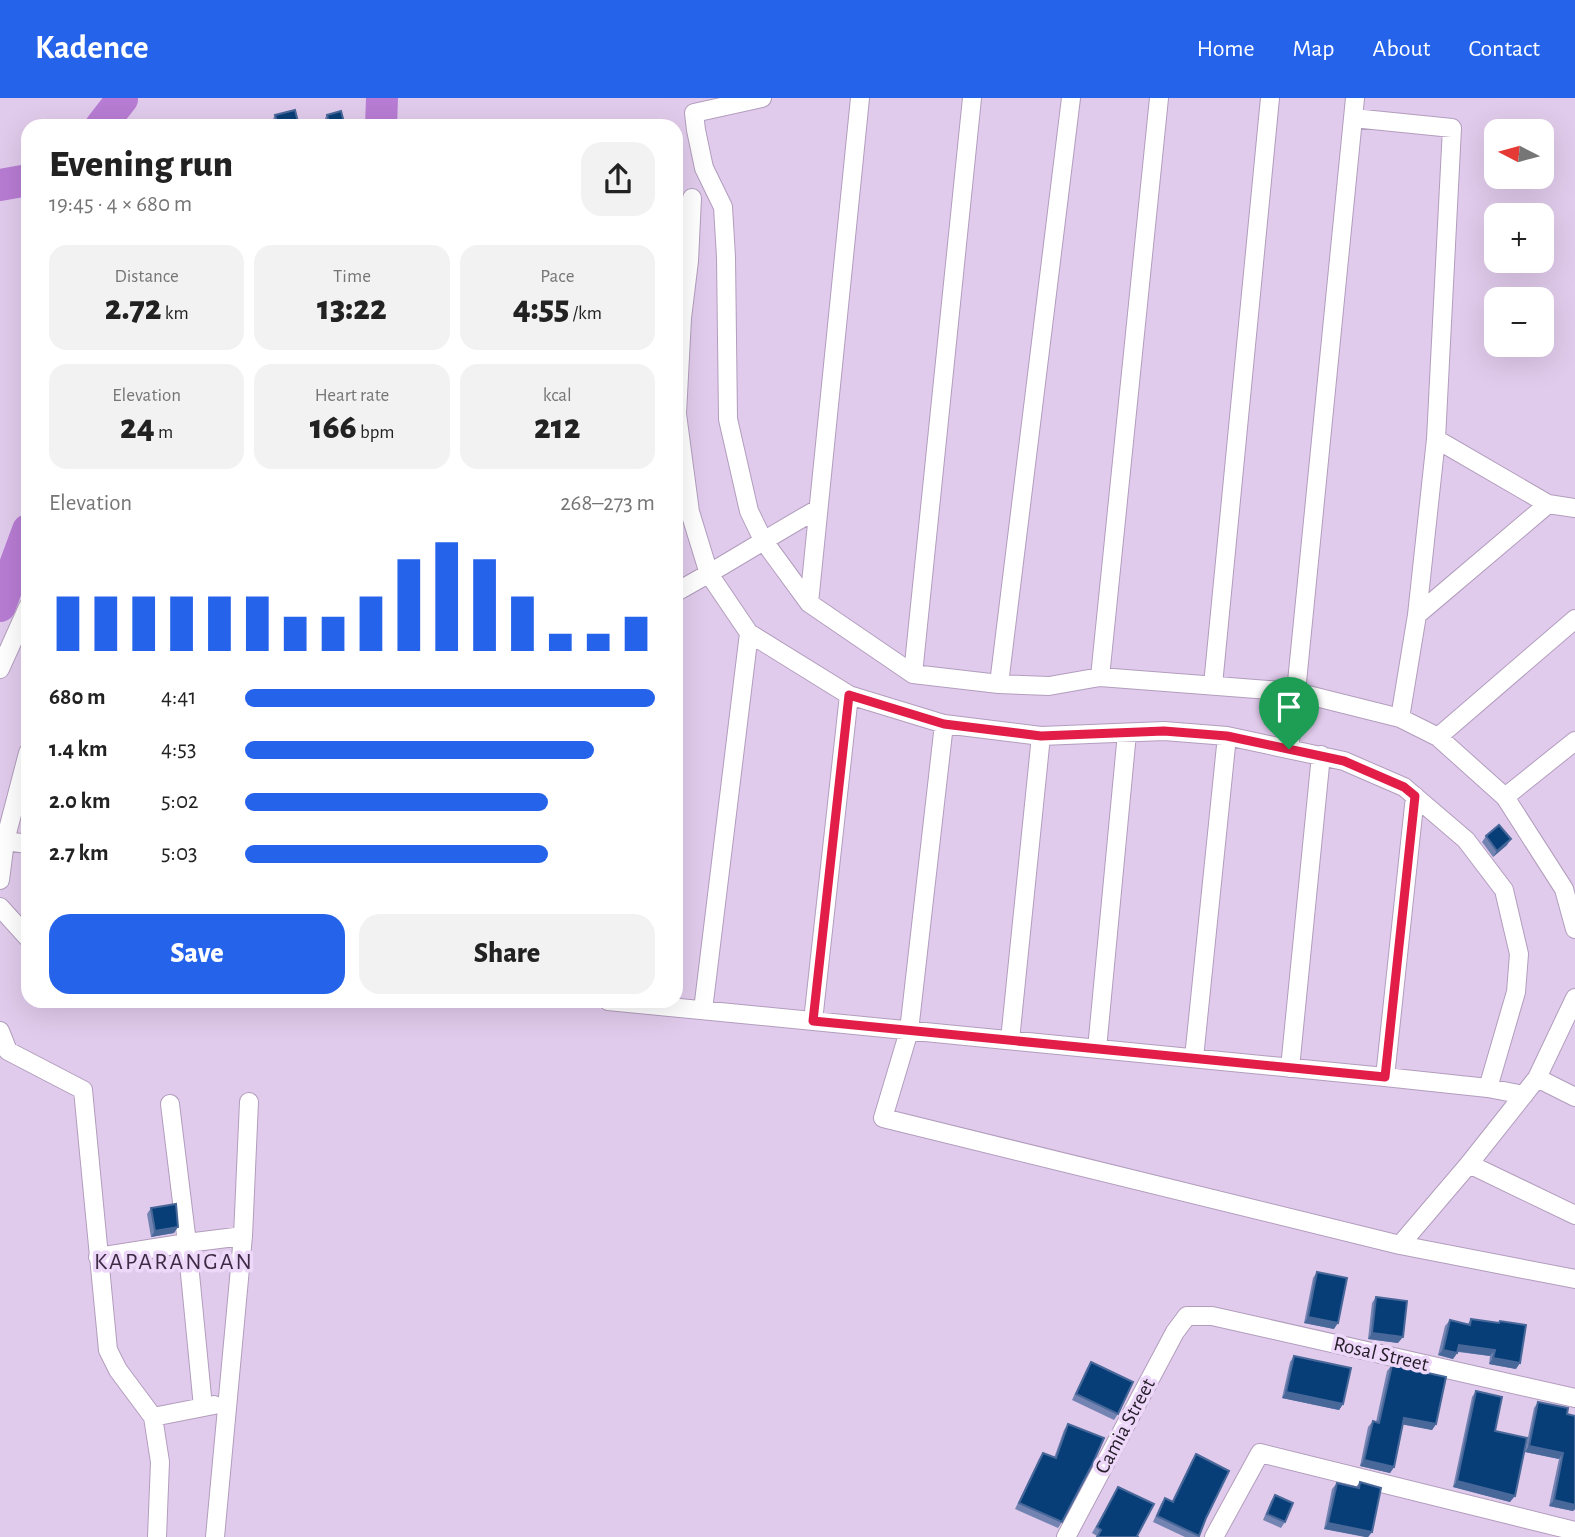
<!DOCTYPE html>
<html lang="en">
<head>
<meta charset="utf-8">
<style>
  body { margin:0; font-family:"Alegreya Sans",sans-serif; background:#f2f2f2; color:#222; height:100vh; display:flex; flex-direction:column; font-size:26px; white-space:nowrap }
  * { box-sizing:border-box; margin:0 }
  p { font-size:23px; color:#767676 }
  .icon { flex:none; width:38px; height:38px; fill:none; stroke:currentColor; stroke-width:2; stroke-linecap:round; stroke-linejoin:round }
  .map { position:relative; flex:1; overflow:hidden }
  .side { position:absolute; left:21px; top:21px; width:662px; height:889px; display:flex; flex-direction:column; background:#fff; border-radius:21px; box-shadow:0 7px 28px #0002 }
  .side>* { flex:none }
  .needle { width:46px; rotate:276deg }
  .controls { position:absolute; left:1484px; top:21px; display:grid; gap:14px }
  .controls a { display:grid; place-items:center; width:70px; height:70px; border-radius:14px; background:#fff; box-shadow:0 7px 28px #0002; font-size:35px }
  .pin { position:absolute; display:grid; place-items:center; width:60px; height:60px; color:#fff; margin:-72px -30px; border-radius:50% 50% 50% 0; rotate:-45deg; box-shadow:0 0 7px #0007 }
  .pin .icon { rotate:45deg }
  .round { display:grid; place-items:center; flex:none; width:74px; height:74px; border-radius:21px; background:#f2f2f2 }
  .head { display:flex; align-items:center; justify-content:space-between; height:119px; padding:0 28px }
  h1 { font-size:38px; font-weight:800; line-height:52px }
  .metrics { display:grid; grid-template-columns:repeat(3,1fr); gap:10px; height:119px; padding:7px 28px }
  .metrics div { display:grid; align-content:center; border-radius:18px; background:#f2f2f2; text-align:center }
  .metrics b { font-size:35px; font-weight:800 }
  .metrics small { font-size:19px; font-weight:400 }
  .metrics p { font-size:19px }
  .chart { height:196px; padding:14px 28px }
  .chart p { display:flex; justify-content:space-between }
  .chart svg { width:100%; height:126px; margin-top:7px; stroke:#2563eb; stroke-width:6 }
  .primary-button { display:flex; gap:14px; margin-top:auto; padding:14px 28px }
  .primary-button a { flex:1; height:80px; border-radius:21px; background:#2563eb; color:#fff; font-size:28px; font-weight:800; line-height:80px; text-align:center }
  .primary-button a+a { background:#f2f2f2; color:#222 }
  ul { padding:0 28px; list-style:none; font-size:23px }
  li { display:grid; grid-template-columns:112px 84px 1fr; align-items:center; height:52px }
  li i { height:18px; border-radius:9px; background:#2563eb }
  header { display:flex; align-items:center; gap:42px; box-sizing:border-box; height:98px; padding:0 35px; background:#2563eb; color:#fff }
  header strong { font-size:33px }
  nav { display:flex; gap:38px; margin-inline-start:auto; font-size:24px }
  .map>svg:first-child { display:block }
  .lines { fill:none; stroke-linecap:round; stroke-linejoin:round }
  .river { stroke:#b77cd3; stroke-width:32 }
  .street-casing { stroke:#b29dbd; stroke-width:20 }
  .street { stroke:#fff; stroke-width:18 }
  .wall { fill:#7484b2 }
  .shaded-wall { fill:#49689a }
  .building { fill:#083e77; stroke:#49689a; stroke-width:2 }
  .route-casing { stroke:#fff; stroke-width:14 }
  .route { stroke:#e11d48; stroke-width:9 }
  .labels { text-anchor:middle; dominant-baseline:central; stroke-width:7; stroke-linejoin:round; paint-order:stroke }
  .street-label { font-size:21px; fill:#261e2a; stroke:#eed8fa }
  .quarter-label { font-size:24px; letter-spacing:2px; fill:#3e2c46; stroke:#eed8fa }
</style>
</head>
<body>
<header>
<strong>Kadence</strong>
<nav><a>Home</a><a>Map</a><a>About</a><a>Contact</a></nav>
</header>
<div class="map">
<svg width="1575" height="1439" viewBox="0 0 1575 1439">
  <rect width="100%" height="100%" fill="#e1cbec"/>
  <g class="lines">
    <path class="river" d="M 101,28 L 122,1
      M 381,28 L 382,0
      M 0,87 L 28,82
      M 0,508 L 28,432"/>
    <defs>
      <path id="street" d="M 762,0 L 694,15 L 696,32 L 704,70 L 723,109 L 726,159 L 728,321 L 749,413 L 763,442 L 809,505 L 913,576 L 999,586 L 1049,588 L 1100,579 L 1296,594 L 1400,620 L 1438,639 L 1505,699 L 1564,791 L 1575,831
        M 1353,20 L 1452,30 L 1436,341 L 1417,517 L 1400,620
        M 692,100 L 689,163 L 682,220 L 677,316 L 690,414 L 709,476 L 749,535 L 849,597 L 944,626 L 1041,638 L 1164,633 L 1227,638 L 1344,663 L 1404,689 L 1466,742 L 1504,792 L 1519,856 L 1516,894 L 1488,990
        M 1436,341 L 1548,406 L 1575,410
        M 676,494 C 724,468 770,438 818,411
        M 809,505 L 860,0
        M 1417,517 L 1548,406
        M 0,571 L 28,509
        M 913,576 L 972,0
        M 1100,579 L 1159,0
        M 999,586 L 1071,0
        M 1213,587 L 1270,0
        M 944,626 L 909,933 L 883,1020 L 1400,1147 L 1575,1181
        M 1438,639 L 1575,521
        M 1289,651 L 1296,594 L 1355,0
        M 1505,699 L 1575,643
        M 5,743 L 28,746
        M 0,782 L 5,743 L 28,655
        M 0,809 L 28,840
        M 608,903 L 1385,979 L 1488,990 L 1524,997
        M 703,912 L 749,535
        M 813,923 L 849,597
        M 0,933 L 8,953 L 83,992 L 108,1252 L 118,1272 L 153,1319 L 160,1364 L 157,1439
        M 1010,942 L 1041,638
        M 1097,951 L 1127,635
        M 1194,960 L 1227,638
        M 1290,970 L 1321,657
        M 1385,979 L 1415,698
        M 1537,980 L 1575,999
        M 170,1006 L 187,1145 L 203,1309
        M 1469,1066 L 1575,1117
        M 1400,1147 L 1469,1066 L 1537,980 L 1575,900
        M 98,1159 L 187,1145 L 243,1138
        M 153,1319 L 214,1307
        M 215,1439 L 243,1138 L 249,1004
        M 1066,1439 L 1175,1234 L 1187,1218 L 1212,1218 L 1575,1300
        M 1214,1439 L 1260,1355 L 1575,1433"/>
    </defs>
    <use href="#street" class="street-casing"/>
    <use href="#street" class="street"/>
  </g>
  <path class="wall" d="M 275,17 L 299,28 L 274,28 L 273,21 Z
    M 327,17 L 345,28 L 327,28 L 325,20 Z
    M 1486,738 L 1507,747 L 1493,759 L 1482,744 Z
    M 151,1110 L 174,1135 L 151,1139 L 147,1116 Z
    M 1317,1174 L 1334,1231 L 1304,1225 L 1313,1180 Z
    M 1376,1199 L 1398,1245 L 1368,1241 L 1372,1205 Z
    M 1471,1221 L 1498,1225 L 1500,1223 L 1516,1271 L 1489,1266 L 1490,1258 L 1458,1254 L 1453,1261 L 1438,1257 L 1445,1228 L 1450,1222 L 1468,1226 Z
    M 1294,1258 L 1343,1306 L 1339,1312 L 1282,1300 L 1290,1264 Z
    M 1091,1264 L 1118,1316 L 1114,1322 L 1072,1302 L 1087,1270 Z
    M 1392,1267 L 1436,1326 L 1432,1332 L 1403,1326 L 1394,1369 L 1390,1375 L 1360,1368 L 1368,1329 L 1373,1323 L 1376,1324 L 1387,1273 Z
    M 1476,1293 L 1495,1333 L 1510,1404 L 1453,1389 L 1472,1299 Z
    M 1538,1304 L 1567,1316 L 1575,1318 L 1575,1411 L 1573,1413 L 1549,1408 L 1559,1361 L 1525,1354 L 1534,1310 Z
    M 1068,1326 L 1062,1424 L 1058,1430 L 1015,1411 L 1039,1361 L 1043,1355 L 1054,1360 L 1064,1332 Z
    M 1196,1356 L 1206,1420 L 1198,1439 L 1185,1439 L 1153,1424 L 1161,1406 L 1165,1400 L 1172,1403 L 1192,1362 Z
    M 1360,1384 L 1372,1434 L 1368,1439 L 1324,1431 L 1332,1391 L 1337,1385 L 1356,1389 Z
    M 1118,1389 L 1137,1438 L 1138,1439 L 1096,1439 L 1097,1438 L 1092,1435 Z
    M 1275,1397 L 1285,1424 L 1281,1430 L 1263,1422 L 1271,1403 Z"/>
  <path class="shaded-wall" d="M 1511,741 L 1507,747 L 1493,759 L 1497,753 Z
    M 178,1129 L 174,1135 L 151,1139 L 155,1133 Z
    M 1308,1219 L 1338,1225 L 1334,1231 L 1304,1225 Z
    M 1372,1235 L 1403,1239 L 1398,1245 L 1368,1241 Z
    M 1459,1247 L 1495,1252 L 1490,1258 L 1455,1253 Z
    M 1443,1252 L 1457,1255 L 1453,1261 L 1438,1257 Z
    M 1493,1260 L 1520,1265 L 1516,1271 L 1489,1266 Z
    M 1286,1294 L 1343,1306 L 1339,1312 L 1282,1300 Z
    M 1404,1320 L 1436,1326 L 1432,1332 L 1400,1326 Z
    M 1529,1348 L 1563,1355 L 1559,1361 L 1525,1354 Z
    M 1364,1362 L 1394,1369 L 1390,1375 L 1360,1368 Z
    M 1457,1383 L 1515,1398 L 1510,1404 L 1453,1389 Z
    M 1554,1402 L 1575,1407 L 1575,1411 L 1573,1413 L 1549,1408 Z
    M 1328,1425 L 1372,1434 L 1368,1439 L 1365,1439 L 1324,1431 Z"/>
  <path class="building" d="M 295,12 L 299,28 L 278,28 L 275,17 Z
    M 341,13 L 345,28 L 330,28 L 327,17 Z
    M 1499,727 L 1511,741 L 1497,753 L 1486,738 Z
    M 176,1106 L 178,1129 L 155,1133 L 151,1110 Z
    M 1317,1174 L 1347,1180 L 1338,1225 L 1308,1219 Z
    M 1376,1199 L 1407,1203 L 1403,1239 L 1372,1235 Z
    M 1471,1221 L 1499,1225 L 1500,1223 L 1526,1227 L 1520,1265 L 1493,1260 L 1495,1252 L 1459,1247 L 1457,1255 L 1443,1252 L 1450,1222 L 1470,1227 Z
    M 1294,1258 L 1351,1270 L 1343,1306 L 1286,1294 Z
    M 1091,1264 L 1133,1284 L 1118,1316 L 1076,1296 Z
    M 1392,1267 L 1446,1279 L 1436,1326 L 1404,1320 L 1394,1369 L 1364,1362 L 1373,1323 L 1379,1325 Z
    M 1476,1293 L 1502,1299 L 1495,1333 L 1527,1340 L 1515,1398 L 1457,1383 Z
    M 1538,1304 L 1568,1310 L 1567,1316 L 1575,1318 L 1575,1407 L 1554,1402 L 1563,1355 L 1529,1348 Z
    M 1068,1326 L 1104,1340 L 1092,1367 L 1062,1424 L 1019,1405 L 1043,1355 L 1056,1360 Z
    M 1196,1356 L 1229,1373 L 1206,1420 L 1199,1438 L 1157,1418 L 1165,1400 L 1173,1404 Z
    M 1360,1384 L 1381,1390 L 1372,1434 L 1328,1425 L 1337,1385 L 1359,1390 Z
    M 1118,1389 L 1154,1406 L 1137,1438 L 1138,1439 L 1097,1439 L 1101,1432 L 1097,1429 Z
    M 1275,1397 L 1293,1405 L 1285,1424 L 1267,1416 Z"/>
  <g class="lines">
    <defs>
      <path id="route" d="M 849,597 L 944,626 L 1041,638 L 1164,633 L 1227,638 L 1344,663 L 1404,689 L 1415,698 L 1385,979 L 813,923 Z"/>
    </defs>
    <use href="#route" class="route-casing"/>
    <use href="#route" class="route"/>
  </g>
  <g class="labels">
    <g class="street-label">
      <text transform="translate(1381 1256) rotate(13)">Rosal Street</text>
      <text transform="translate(1125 1328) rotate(-62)">Camia Street</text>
    </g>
    <g class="quarter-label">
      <text x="174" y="1164">KAPARANGAN</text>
    </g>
  </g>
</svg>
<div class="controls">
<a><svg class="needle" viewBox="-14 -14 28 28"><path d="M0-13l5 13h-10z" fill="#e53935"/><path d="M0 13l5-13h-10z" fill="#767676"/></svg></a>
<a>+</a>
<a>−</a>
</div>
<div class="pin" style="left:1289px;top:651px;background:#1e9e55"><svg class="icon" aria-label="arrive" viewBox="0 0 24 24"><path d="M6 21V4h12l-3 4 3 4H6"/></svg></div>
<section class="side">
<div class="head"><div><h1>Evening run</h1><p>19:45 · 4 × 680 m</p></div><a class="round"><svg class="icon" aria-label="share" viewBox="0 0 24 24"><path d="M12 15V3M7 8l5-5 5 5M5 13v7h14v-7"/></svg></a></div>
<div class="metrics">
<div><p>Distance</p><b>2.72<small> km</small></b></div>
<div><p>Time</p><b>13:22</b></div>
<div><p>Pace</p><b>4:55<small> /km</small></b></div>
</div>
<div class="metrics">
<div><p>Elevation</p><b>24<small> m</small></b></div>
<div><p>Heart rate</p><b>166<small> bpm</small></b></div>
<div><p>kcal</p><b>212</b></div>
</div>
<div class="chart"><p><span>Elevation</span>268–273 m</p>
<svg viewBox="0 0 160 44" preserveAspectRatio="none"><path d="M5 44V25M15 44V25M25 44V25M35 44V25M45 44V25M55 44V25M65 44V32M75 44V32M85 44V25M95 44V12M105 44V6M115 44V12M125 44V25M135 44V38M145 44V38M155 44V32"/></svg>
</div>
<ul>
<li><b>680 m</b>4:41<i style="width:100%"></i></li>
<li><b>1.4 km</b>4:53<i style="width:85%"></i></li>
<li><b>2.0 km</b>5:02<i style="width:74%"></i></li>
<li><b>2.7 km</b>5:03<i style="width:74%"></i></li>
</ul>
<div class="primary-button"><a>Save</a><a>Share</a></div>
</section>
</div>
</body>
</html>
